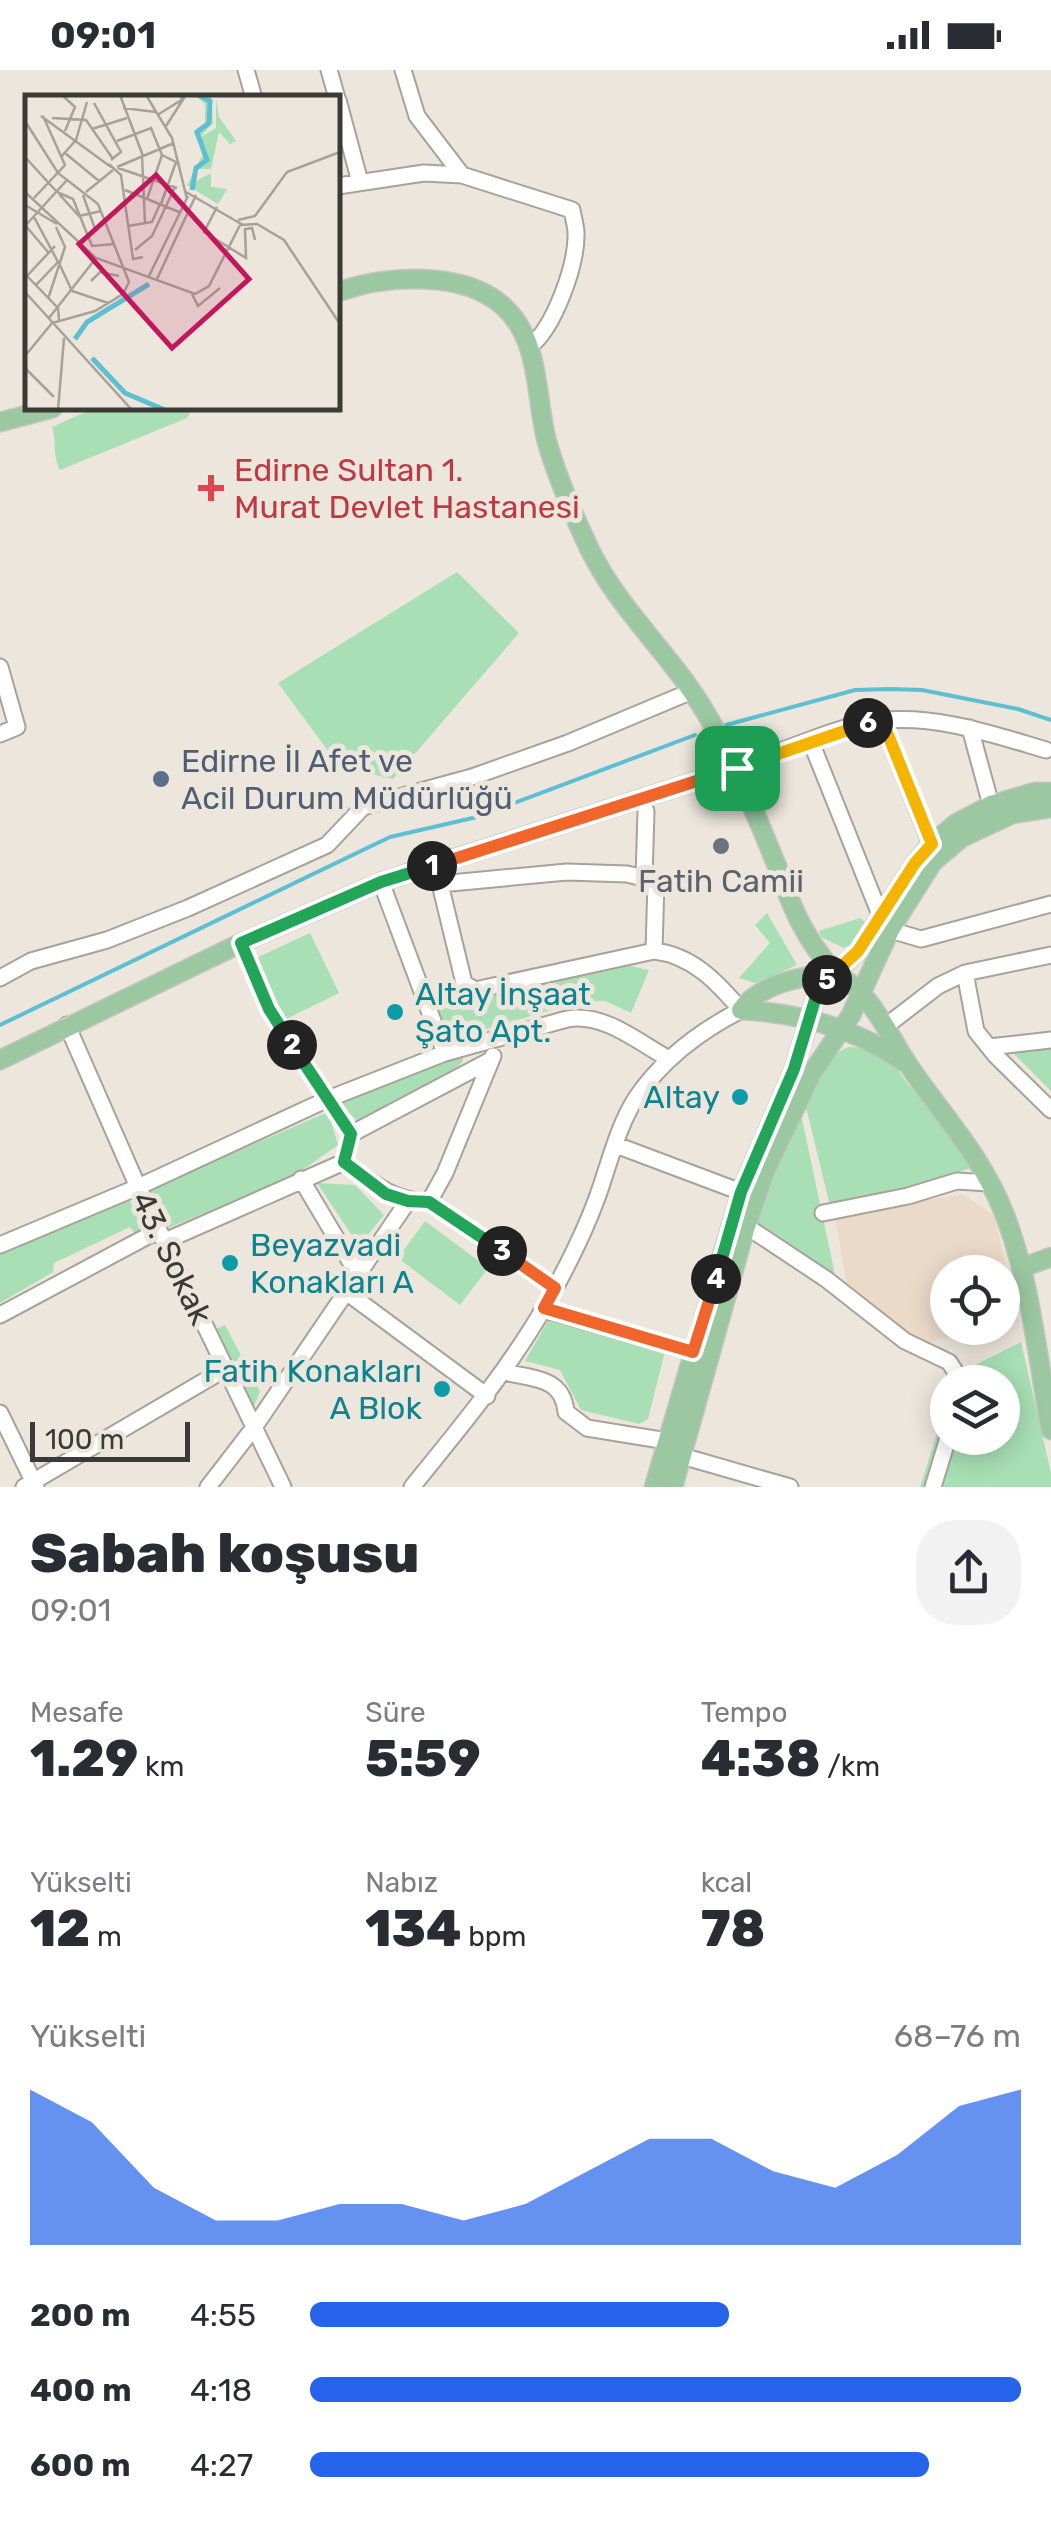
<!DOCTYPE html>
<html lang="tr">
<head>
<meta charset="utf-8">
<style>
  body { margin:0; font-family:Rubik,sans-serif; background:#f2f2f3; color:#2b2b33; height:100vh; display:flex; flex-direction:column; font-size:38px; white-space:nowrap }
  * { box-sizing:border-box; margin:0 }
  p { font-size:32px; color:#7c7c81 }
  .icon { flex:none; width:55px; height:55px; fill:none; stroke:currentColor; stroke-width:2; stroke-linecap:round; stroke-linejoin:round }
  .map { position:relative; height:1417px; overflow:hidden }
  .drawer { display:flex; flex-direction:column; background:#fff; flex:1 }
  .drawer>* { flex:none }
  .controls { position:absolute; left:930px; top:1185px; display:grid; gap:20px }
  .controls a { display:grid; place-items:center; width:90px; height:90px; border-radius:50%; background:#fff; box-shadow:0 5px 25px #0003; font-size:50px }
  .scale { position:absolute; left:30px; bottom:25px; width:160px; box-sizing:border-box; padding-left:10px; border:5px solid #3c3a36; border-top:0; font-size:28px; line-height:35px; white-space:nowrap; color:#3c3a36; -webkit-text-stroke:8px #ece6dd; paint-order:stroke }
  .pin { position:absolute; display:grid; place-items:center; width:85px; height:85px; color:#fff; margin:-42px; border-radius:20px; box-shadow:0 5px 15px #0006 }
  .km { position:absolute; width:50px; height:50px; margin:-25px; border-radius:50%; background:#222; color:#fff; font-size:28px; line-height:50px; text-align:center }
  .round { display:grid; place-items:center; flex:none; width:105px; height:105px; border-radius:40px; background:#f2f2f3 }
  .head { display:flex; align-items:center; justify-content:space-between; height:170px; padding:0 30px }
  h1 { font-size:55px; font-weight:800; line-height:75px }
  .metrics { display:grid; grid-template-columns:repeat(3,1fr); gap:15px; height:170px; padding:10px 30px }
  .metrics div { display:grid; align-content:center }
  .metrics b { font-size:50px; font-weight:800 }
  .metrics small { font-size:28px; font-weight:400 }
  .metrics p { font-size:28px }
  .chart { height:280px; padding:20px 30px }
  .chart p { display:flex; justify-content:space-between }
  .chart svg { width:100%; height:180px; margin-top:10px; fill:#2563eb; opacity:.7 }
  ul { padding:0 30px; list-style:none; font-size:32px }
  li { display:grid; grid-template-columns:160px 120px 1fr; align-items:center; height:75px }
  li i { height:25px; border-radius:12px; background:#2563eb }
  .status { display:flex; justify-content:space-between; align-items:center; height:70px; padding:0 50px; background:#fff; direction:ltr }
  .status svg { height:28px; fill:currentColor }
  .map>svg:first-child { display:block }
  .commercial { fill:#ecdac9 }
  .green { fill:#a8dfb4 }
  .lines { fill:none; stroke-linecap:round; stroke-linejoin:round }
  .stream { stroke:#5dbfd1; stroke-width:4 }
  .minor-casing { stroke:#a8a29a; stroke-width:19 }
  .major-casing { stroke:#c4c4c3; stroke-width:21 }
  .minor { stroke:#fff; stroke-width:15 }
  .major { stroke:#9bc8a1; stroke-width:18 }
  .split-1-casing { stroke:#fff; stroke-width:20 }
  .split-2-casing { stroke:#fff; stroke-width:20 }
  .split-3-casing { stroke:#fff; stroke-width:20 }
  .split-4-casing { stroke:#fff; stroke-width:20 }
  .split-5-casing { stroke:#fff; stroke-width:20 }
  .split-6-casing { stroke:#fff; stroke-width:20 }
  .split-7-casing { stroke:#fff; stroke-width:20 }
  .split-1 { stroke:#f0652b; stroke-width:12 }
  .split-2 { stroke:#22a559; stroke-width:12 }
  .split-3 { stroke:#22a559; stroke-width:12 }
  .split-4 { stroke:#f0652b; stroke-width:12 }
  .split-5 { stroke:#22a559; stroke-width:12 }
  .split-6 { stroke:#f5b400; stroke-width:12 }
  .split-7 { stroke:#f5b400; stroke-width:12 }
  .health-dot { fill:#e0444e; stroke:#ece6dd; stroke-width:4 }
  .service-dot { fill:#5c6f8a; stroke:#ece6dd; stroke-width:4 }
  .worship-dot { fill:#6b7280; stroke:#ece6dd; stroke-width:4 }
  .culture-dot { fill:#0f9aa8; stroke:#ece6dd; stroke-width:4 }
  .labels { text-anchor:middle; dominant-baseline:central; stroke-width:10; stroke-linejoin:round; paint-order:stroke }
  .health-label { font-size:32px; fill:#be3a42; stroke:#ece6dd; text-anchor:start }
  .service-label { font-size:32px; fill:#4e5e75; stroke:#ece6dd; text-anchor:start }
  .worship-label { font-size:32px; fill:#5b616d; stroke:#ece6dd }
  .culture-label { font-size:32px; fill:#0d838f; stroke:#ece6dd; text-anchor:start }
  .street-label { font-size:32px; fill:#3c3a36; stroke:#ece6dd }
  .inset-river { fill:none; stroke:#5dbfd1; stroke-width:5 }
  .inset-road { fill:none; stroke:#a6a19a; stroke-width:2.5 }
  .view { fill:#c2185b; fill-opacity:0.15; stroke:#c2185b; stroke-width:5 }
  .inset-edge { fill:none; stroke:#3c3a36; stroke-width:5 }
</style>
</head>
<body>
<div class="status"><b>09:01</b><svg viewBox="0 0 49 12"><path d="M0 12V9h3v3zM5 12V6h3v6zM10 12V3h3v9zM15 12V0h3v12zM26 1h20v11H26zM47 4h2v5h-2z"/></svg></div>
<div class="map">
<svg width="1051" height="1417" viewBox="0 0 1051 1417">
  <rect width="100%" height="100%" fill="#ece6dd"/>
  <path class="commercial" d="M 962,1124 L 994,1145 L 1019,1252 L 1003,1255 L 1002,1202 L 948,1202 L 948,1258 L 993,1258 L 919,1274 L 847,1217 L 835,1146 Z"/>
  <path class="green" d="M 95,338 L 193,338 L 187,348 L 60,400 C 52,385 57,373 52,357 Z
    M 457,502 L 519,563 L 393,709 L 340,697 L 278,613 Z
    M 767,843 L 797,895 L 755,913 L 739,908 L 770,873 L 755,855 Z
    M 860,848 L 865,852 L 851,874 L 844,878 L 821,867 L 819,861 Z
    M 310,863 L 339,923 L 286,949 L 254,889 Z
    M 615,893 L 649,900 L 631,943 L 605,931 L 578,932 L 453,969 L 438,940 Z
    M 849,977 C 903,978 891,1008 927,1031 L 971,1098 L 906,1120 L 830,1136 L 806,1037 C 817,1018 827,984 849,977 Z
    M 1051,977 L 1051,1021 L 1012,982 Z
    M 462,986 L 463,991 L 457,997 L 361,1055 L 338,1031 Z
    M 798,1030 L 838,1219 L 746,1156 Z
    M 328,1042 L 338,1075 L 294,1106 L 168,1158 L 147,1120 Z
    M 317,1113 L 355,1115 L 384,1145 L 359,1176 Z
    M 128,1126 L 143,1160 L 135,1163 L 130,1157 L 54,1193 L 53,1202 L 0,1233 L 0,1183 Z
    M 425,1151 L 488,1198 L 460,1235 L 398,1188 Z
    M 552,1244 L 666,1277 L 648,1349 L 639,1354 L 581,1340 L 560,1300 L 525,1291 Z
    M 225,1255 L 260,1322 L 253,1338 L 214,1260 Z
    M 1021,1272 L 1051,1403 L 1051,1417 L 920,1417 L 947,1332 L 948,1368 L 1002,1368 L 1002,1312 L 950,1312 L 949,1308 Z"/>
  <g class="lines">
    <path class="stream" d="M 726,655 L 855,620 L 889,619 L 922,620 L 1018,639 L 1051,650
      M 0,955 L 390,767 L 477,747 L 695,665"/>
    <defs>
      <path id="minor" d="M 246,0 L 254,28
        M 329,0 L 337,28
        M 403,0 L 417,46 L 462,105
        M 338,30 L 360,112
        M 338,116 L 424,103 L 462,105 L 572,140 C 573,147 576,156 576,163 C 577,194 554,259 529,277
        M 0,597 L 17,657 L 0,664
        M 882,651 L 931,774
        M 970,658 L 991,735
        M 811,672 L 881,847
        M 737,698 C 776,684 839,655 878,651 C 935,644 992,664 1046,680
        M 567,802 L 627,804 L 656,811 L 654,881 L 475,920 L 464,913 L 440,814 Z
        M 644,808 L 646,741
        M 381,812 L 445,983
        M 890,860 L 921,869 L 1051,834
        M 241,873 L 269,939 L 351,1064
        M 965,903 L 976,961 L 996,986 L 1051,1040
        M 0,908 L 31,891 L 107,870 L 188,838 L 327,775 L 363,737 L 472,707 L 568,673 L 692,621
        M 67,955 L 138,1117 L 283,1417
        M 886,956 L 938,916 L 965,903 L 1051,885
        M 989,977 L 1051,970
        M 616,1075 L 741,1122
        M 344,1092 L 351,1064 L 491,990
        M 301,1109 L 357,1203
        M 429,1132 L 445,1103 L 493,986
        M 823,1143 L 908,1126 L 957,1111 L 989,1113
        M 746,1156 L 826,1209 L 905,1271 L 949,1292 L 962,1312
        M 165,1171 L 344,1092 C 372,1113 393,1131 429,1132 L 555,1218
        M 0,1175 L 138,1117 L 328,1029 L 445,983 L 567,949 C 603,942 638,972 669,989
        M 345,1221 L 487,1326
        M 544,1239 L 693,1282
        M 0,1245 L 159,1160
        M 504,1302 C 533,1309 563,1307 566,1342 L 587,1358 L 667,1371
        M 0,1343 L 36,1417
        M 682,1386 L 790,1417
        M 24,1417 L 225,1299
        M 208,1417 L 255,1356 L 408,1131
        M 412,1417 C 459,1359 506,1303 544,1238 C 564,1203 583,1166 597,1128 C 609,1095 617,1058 636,1028 C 662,990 700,961 741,940 C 717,912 692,885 654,881
        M 933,1417 L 948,1368"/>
      <path id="major" d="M 338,222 C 385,205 465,200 504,237 C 541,271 535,327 547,372 C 557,407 573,444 589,478 C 618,539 673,586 707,645 C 734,692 754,739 774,789 C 784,812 791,838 804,859 C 812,875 824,889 834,903
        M 0,352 L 53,338
        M 741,940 C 761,913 802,906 834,903 C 872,922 887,963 909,996 C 942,1044 983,1088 1004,1143 C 1031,1211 1037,1288 1051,1360
        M 741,940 C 801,943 855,958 904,992
        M 0,990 L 241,873 L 381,812 L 737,698
        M 1021,1198 L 1051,1187
        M 654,1417 L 741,1122 L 794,999 L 818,920 L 858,881 L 915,793 L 931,774 L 957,753 L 991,735 L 1035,722 L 1051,722
        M 673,1417 L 746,1156 L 766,1099 L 812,1003 L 851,945 L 890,860 L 933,792 L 961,768 L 1012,744 L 1051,738"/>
    </defs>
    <use href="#minor" class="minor-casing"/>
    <use href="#major" class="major-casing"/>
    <use href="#minor" class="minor"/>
    <use href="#major" class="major"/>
  </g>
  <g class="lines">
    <defs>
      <path id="split-1" d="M 432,796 L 737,698"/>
      <path id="split-2" d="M 292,975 L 269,939 L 241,873 L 381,812 L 432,796"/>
      <path id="split-3" d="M 292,975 L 351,1064 L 344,1092 L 386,1124 L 408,1131 L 429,1132 L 502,1181"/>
      <path id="split-4" d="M 502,1181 L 555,1218 L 544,1238 L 693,1282 L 716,1209"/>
      <path id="split-5" d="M 716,1209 L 741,1122 L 794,999 L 818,920 L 827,910"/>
      <path id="split-6" d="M 827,910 L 858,881 L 915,793 L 932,774 L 882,650 L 868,653"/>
      <path id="split-7" d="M 737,698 L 868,653"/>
    </defs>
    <use href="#split-1" class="split-1-casing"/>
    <use href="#split-2" class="split-2-casing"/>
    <use href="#split-3" class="split-3-casing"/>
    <use href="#split-4" class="split-4-casing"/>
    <use href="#split-5" class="split-5-casing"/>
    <use href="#split-6" class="split-6-casing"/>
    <use href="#split-7" class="split-7-casing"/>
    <use href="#split-1" class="split-1"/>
    <use href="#split-2" class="split-2"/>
    <use href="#split-3" class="split-3"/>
    <use href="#split-4" class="split-4"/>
    <use href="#split-5" class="split-5"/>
    <use href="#split-6" class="split-6"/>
    <use href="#split-7" class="split-7"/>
  </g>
  <path class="health-dot" d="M206 403h10v10h10v10h-10v10h-10v-10h-10v-10h10z"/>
  <circle class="service-dot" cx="161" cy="709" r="10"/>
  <circle class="worship-dot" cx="721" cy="776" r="10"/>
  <g class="culture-dot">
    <circle cx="395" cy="942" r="10"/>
    <circle cx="740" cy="1027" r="10"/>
    <circle cx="230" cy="1193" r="10"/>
    <circle cx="442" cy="1319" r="10"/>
  </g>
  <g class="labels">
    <g class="health-label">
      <text x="234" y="400">Edirne Sultan 1.<tspan x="234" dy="37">Murat Devlet Hastanesi</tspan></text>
    </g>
    <g class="service-label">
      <text x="181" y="691">Edirne İl Afet ve<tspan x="181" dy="37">Acil Durum Müdürlüğü</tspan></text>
    </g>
    <g class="worship-label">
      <text x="721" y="811">Fatih Camii</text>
    </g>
    <g class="culture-label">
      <text x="415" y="924">Altay İnşaat<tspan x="415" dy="37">Şato Apt.</tspan></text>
      <text x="720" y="1027" text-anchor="end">Altay</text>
      <text x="250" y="1175">Beyazvadi<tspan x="250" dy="37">Konakları A</tspan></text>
      <text x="422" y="1301" text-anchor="end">Fatih Konakları<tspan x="422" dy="37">A Blok</tspan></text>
    </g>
    <g class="street-label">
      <text transform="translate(172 1188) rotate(64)">43. Sokak</text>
    </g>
  </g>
  <g transform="translate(25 25)">
    <rect width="315" height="315" fill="#ece6dd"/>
    <path d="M 170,0 L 186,1 L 188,28 L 174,43 L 191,33 L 191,4 L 194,22 L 211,46 L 205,49 L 194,37 L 186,74 L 172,74 L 166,89 L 186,78 L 186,92 L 202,94 L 193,109 L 162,90 L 179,57 L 169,39 L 180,31 L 180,9 Z" fill="#a8dfb4"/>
    <path class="inset-river" d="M 167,95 L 171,73 L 182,65 L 172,37 L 184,28 L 185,6 L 173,0M 50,244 L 62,227 L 124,189M 67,263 L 100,298 L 140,315"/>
    <path class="inset-road" d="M 37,0 L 50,12 L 40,36M 95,0 L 118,61M 121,0 L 147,43 L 162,104M 69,8 L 96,57 L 86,65M 98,13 L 131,17M 134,19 L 158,4 L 154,0M 16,21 L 86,72M 27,23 L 61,25 L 88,64M 0,26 L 33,78 L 73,109 L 104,187 L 98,199 L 70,216 L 27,228 L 0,261M 141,31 L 161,0M 67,34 L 102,23M 92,46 L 126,33 L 137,60 L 122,104M 40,58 L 74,86M 117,61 L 120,128M 0,62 L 32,97 L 48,104 L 67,151 L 89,149M 36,62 L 51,45 L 62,7M 84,69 L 96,80 L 108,164 L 118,162M 92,72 L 149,48M 93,73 L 152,93M 100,95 L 154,117M 0,97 L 71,163 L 170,199 L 184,191 L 215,130M 61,97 L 88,75M 161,97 L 218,130M 34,99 L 54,121 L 76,116M 58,100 L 70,134M 9,103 L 40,70 L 18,21M 136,109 L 151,67 L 137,60M 0,110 L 32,129M 192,112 L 179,137 L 221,163 L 220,134 L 227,133 L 230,145M 9,122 L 33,167 L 11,190M 213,125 L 230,121 L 262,77 L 315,57M 0,130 L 23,157M 215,130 L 232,129 L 259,145 L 315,229M 0,131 L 42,85M 103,131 L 127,127 L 135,109M 110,155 L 127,141 L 150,92M 34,168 L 47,196 L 83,208M 0,179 L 33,213 L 34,225M 124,181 L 163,101M 1,182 L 30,151M 132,184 L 171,100M 66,186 L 75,177 L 94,181M 0,197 L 107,315M 167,199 L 173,211 L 195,193M 23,204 L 40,152 L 31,132M 24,223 L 71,163M 0,273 L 29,302M 33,315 L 39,243"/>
    <path class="view" d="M 131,80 L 224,184 L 147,253 L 54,149 Z"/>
    <rect width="315" height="315" class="inset-edge"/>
  </g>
</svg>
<div class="controls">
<a><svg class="icon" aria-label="locate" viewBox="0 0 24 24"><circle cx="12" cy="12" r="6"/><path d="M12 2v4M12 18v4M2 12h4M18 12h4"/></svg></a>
<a><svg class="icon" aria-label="layers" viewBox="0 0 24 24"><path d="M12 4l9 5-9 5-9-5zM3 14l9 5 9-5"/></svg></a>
</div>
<div class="scale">100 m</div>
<div class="pin" style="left:737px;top:698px;background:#1e9e55"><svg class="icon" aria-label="arrive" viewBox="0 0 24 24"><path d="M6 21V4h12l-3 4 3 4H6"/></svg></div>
<b class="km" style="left:432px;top:796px">1</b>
<b class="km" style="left:292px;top:975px">2</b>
<b class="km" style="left:502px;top:1181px">3</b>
<b class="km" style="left:716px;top:1209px">4</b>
<b class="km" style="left:827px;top:910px">5</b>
<b class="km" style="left:868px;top:653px">6</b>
</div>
<section class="drawer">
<div class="head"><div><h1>Sabah koşusu</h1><p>09:01</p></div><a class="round"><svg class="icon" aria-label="share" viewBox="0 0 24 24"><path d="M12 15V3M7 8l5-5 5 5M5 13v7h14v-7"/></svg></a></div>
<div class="metrics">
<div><p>Mesafe</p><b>1.29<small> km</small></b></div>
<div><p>Süre</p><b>5:59</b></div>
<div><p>Tempo</p><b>4:38<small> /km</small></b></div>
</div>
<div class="metrics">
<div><p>Yükselti</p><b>12<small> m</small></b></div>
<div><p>Nabız</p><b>134<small> bpm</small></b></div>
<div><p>kcal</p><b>78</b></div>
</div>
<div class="chart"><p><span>Yükselti</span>68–76 m</p>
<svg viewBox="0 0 160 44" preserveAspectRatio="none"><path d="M0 44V6L10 14L20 30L30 38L40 38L50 34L60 34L70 38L80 34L90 26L100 18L110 18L120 26L130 30L140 22L150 10L160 6V44z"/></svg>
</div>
<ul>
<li><b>200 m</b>4:55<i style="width:59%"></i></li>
<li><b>400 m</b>4:18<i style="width:100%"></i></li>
<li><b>600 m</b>4:27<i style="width:87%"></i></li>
</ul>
</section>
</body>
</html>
